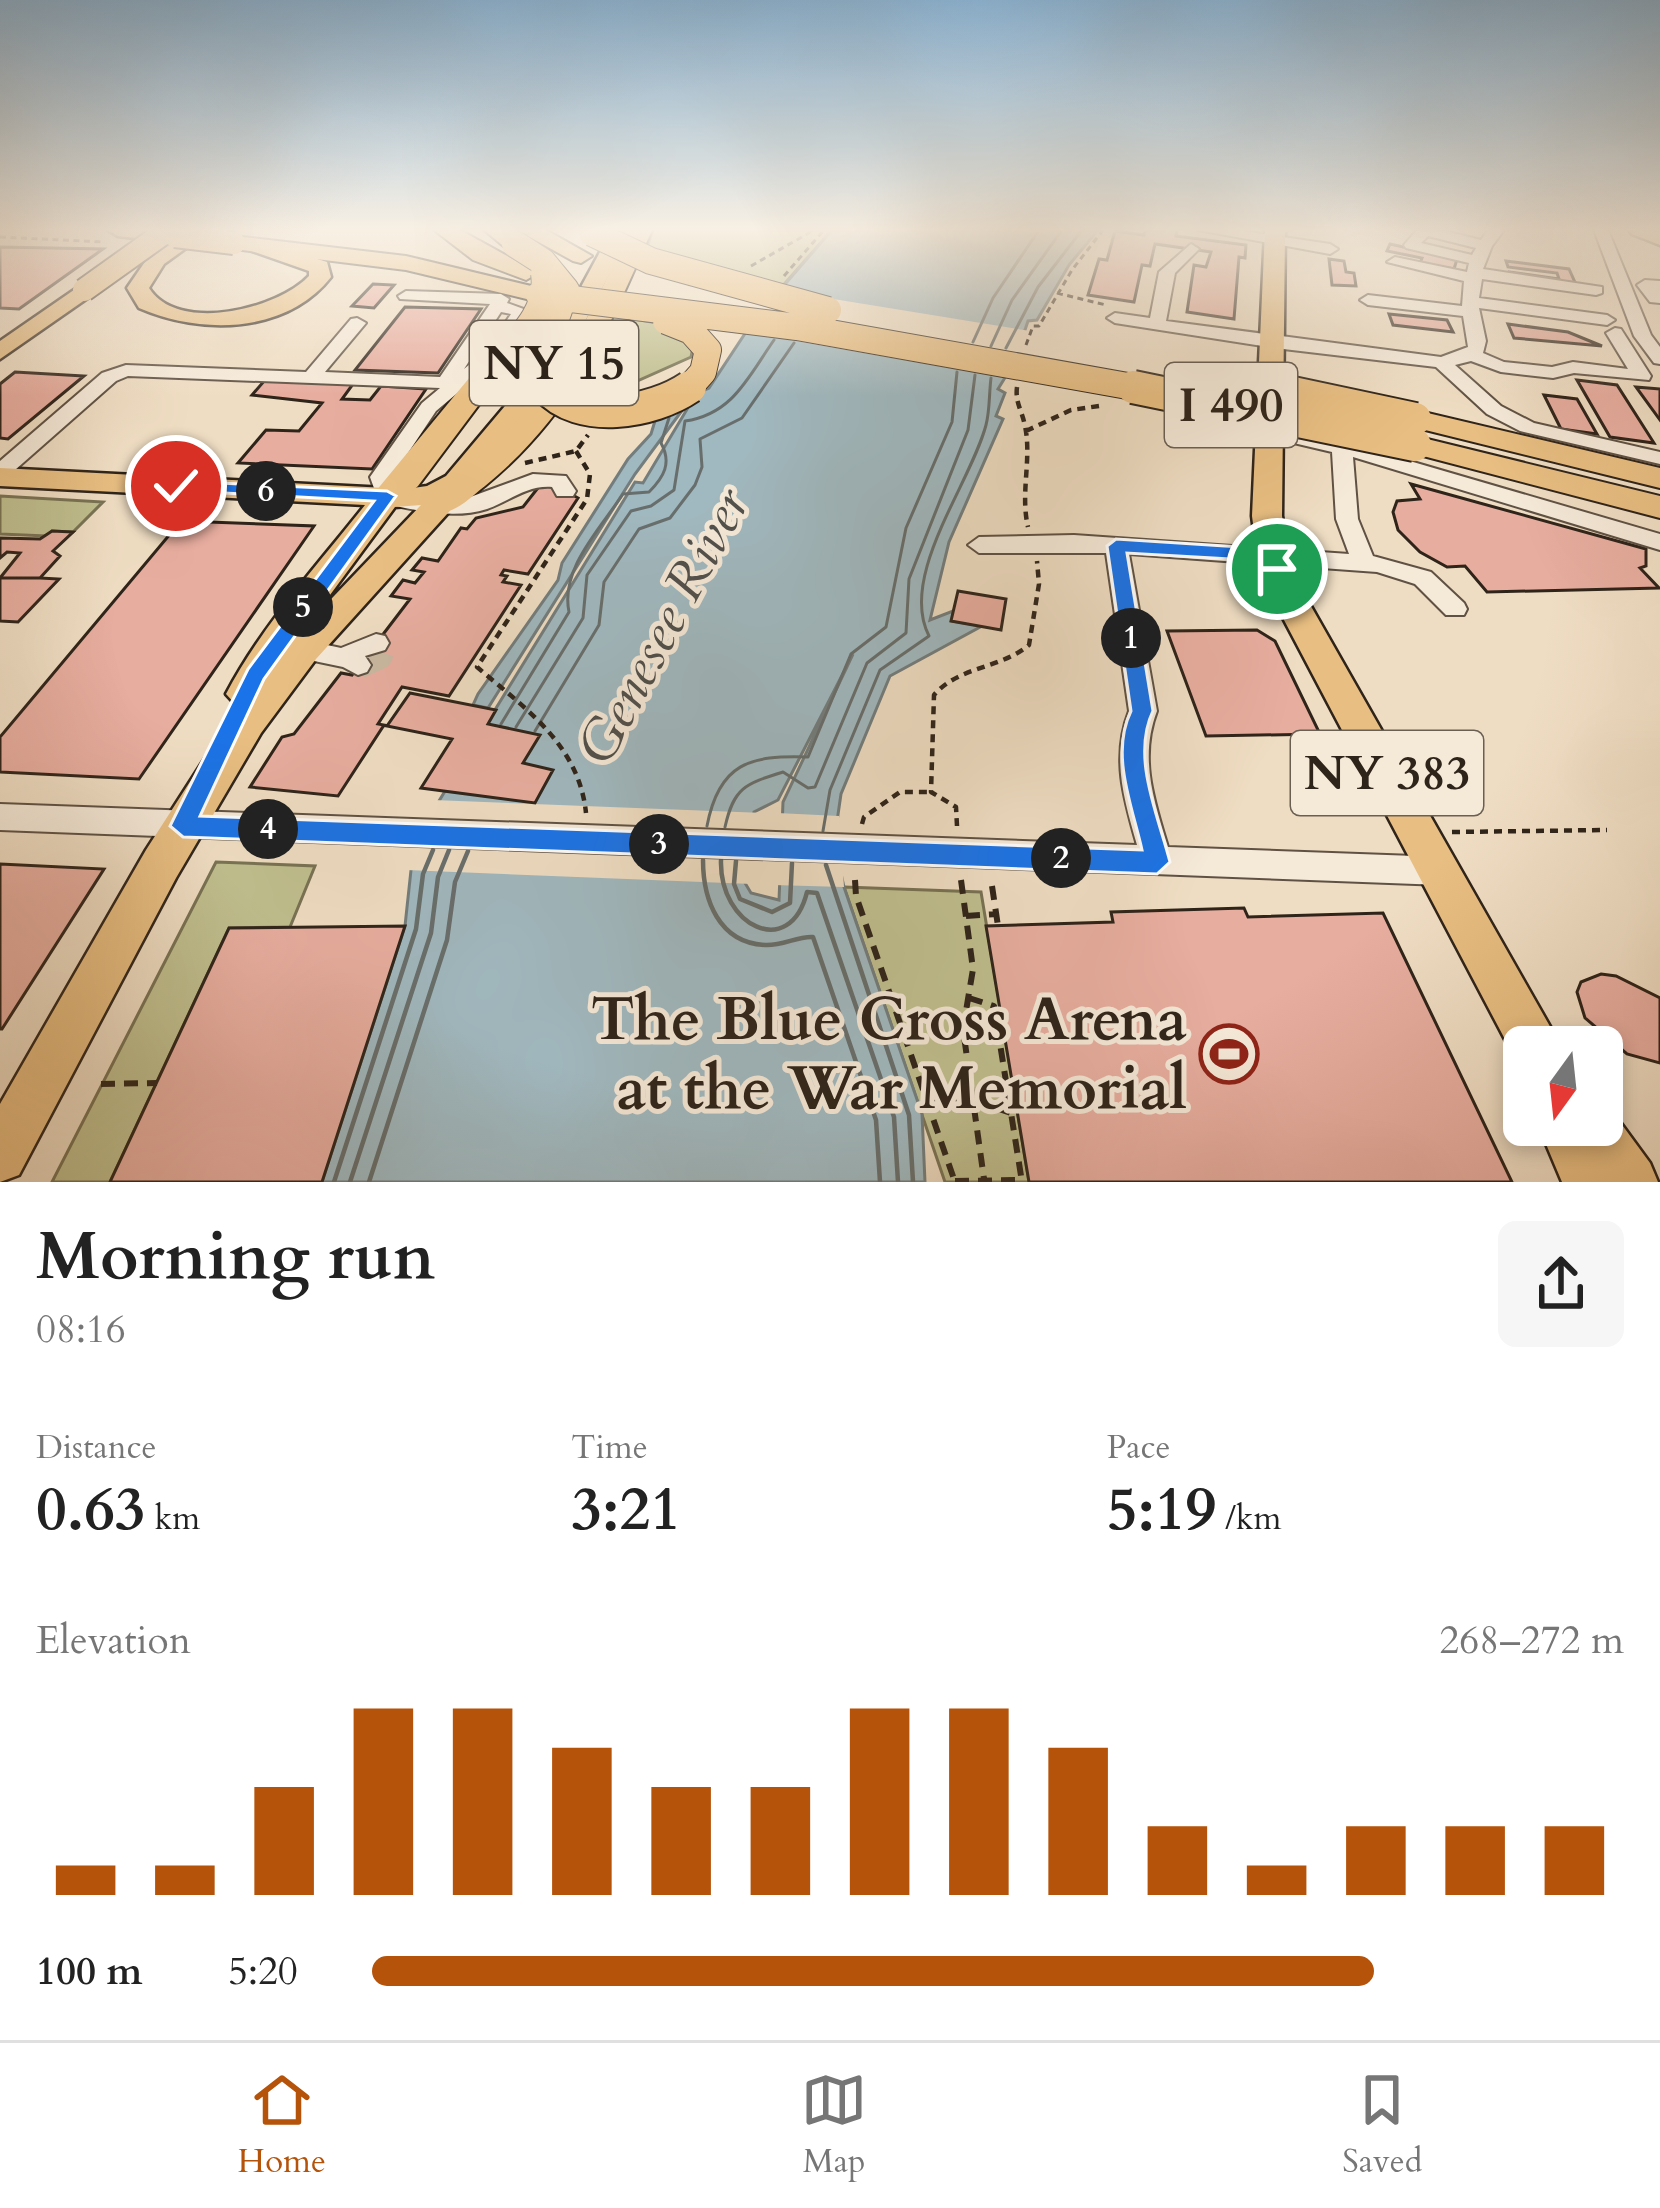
<!DOCTYPE html>
<html lang="en">
<head>
<meta charset="utf-8">
<style>
  body { margin:0; font-family:Cardo,serif; background:#f6f6f6; color:#222; height:100vh; display:flex; flex-direction:column; font-size:45px; white-space:nowrap }
  * { box-sizing:border-box; margin:0 }
  p { font-size:39px; color:#767676 }
  .icon { flex:none; width:66px; height:66px; fill:none; stroke:currentColor; stroke-width:2; stroke-linecap:round; stroke-linejoin:round }
  .map { position:relative; height:1182px; overflow:hidden }
  .side { display:flex; flex-direction:column; background:#fff; flex:1 }
  .side>* { flex:none }
  .needle { width:78px; rotate:195deg }
  .fabs { position:absolute; left:1503px; top:1026px; display:grid; gap:24px }
  .fabs a { display:grid; place-items:center; width:120px; height:120px; border-radius:18px; background:#fff; box-shadow:0 6px 18px #0003; font-size:60px }
  .pin { position:absolute; display:grid; place-items:center; width:102px; height:102px; color:#fff; margin:-51px; border:6px solid #fff; border-radius:50%; box-shadow:0 3px 12px #0007 }
  .km { position:absolute; width:60px; height:60px; margin:-30px; border-radius:50%; background:#222; color:#fff; font-size:33px; line-height:60px; text-align:center }
  .round { display:grid; place-items:center; flex:none; width:126px; height:126px; border-radius:18px; background:#f6f6f6 }
  .headline { display:flex; align-items:center; justify-content:space-between; height:204px; padding:0 36px }
  h1 { font-size:66px; font-weight:600; line-height:90px }
  .metrics { display:grid; grid-template-columns:repeat(3,1fr); gap:18px; height:204px; padding:12px 36px }
  .metrics div { display:grid; align-content:center }
  .metrics b { font-size:60px; font-weight:600 }
  .metrics small { font-size:33px; font-weight:400 }
  .metrics p { font-size:33px }
  .chart { height:336px; padding:24px 36px }
  .chart p { display:flex; justify-content:space-between }
  .chart svg { width:100%; height:216px; margin-top:12px; stroke:#b45309; stroke-width:6 }
  ul { padding:0 36px; list-style:none; font-size:39px }
  li { display:grid; grid-template-columns:192px 144px 1fr; align-items:center; height:90px }
  li i { height:30px; border-radius:15px; background:#b45309 }
  .tab-bar { display:flex; justify-content:space-around; align-items:center; height:168px; border-top:3px solid #e0e0e0; background:#fff; font-size:33px; color:#767676 }
  .tab-bar a { display:grid; justify-items:center; gap:6px }
  .tab-bar .on { color:#b45309 }
  .map>svg:first-child { display:block }
  .green { fill:#c0bf8f; stroke:#787254; stroke-width:3 }
  .water { fill:#a0b8bf; stroke:#737d7d; stroke-width:3; fill-rule:evenodd }
  .pier { fill:#efddc3 }
  .lines { fill:none; stroke-linecap:round; stroke-linejoin:round }
  .shore-far1 { stroke:#686e6c; stroke-width:3 }
  .shore { stroke:#686e6c; stroke-width:4.5 }
  .building { fill:#e7ad9f; stroke:#2f241a; stroke-width:3 }
  .minor-tunnel { stroke:#c9b8a1; stroke-width:27; stroke-dasharray:27 14; stroke-linecap:butt }
  .minor-casing { stroke:#5f5244; stroke-width:4 }
  .major-casing { stroke:#2f241a; stroke-width:5 }
  .highway-casing { stroke:#2f241a; stroke-width:4 }
  .path-far2 { stroke:#2f241a; stroke-width:3; stroke-dasharray:6 4.5; stroke-linecap:butt }
  .path-far1 { stroke:#2f241a; stroke-width:4.5; stroke-dasharray:8 6; stroke-linecap:butt }
  .path { stroke:#2f241a; stroke-width:6; stroke-dasharray:14 9; stroke-linecap:butt }
  .minor { fill:#f5e9d8; fill-rule:evenodd }
  .major { fill:#e8be82; fill-rule:evenodd }
  .highway { fill:#e8be82; fill-rule:evenodd }
  .major-bridge-casing { stroke:#2f241a; stroke-width:26; stroke-linecap:butt }
  .highway-bridge-far1-casing { stroke:#2f241a; stroke-width:28; stroke-linecap:butt }
  .highway-bridge-casing { stroke:#2f241a; stroke-width:36; stroke-linecap:butt }
  .major-bridge { stroke:#e8be82; stroke-width:22 }
  .highway-bridge-far1 { stroke:#e8be82; stroke-width:26 }
  .highway-bridge { stroke:#e8be82; stroke-width:32 }
  .route { fill:#1a73e8; stroke:#fff; stroke-width:3 }
  .labels { text-anchor:middle; dominant-baseline:central; stroke-width:10; stroke-linejoin:round; paint-order:stroke }
  .shield { fill:#f5e9d8; stroke:#6a5f53; stroke-width:3 }
  .shield-label { font-size:48px; font-weight:bold; fill:#2f241a }
  .water-label { font-size:54px; font-style:italic; fill:#51504c; stroke:#f5e9d8 }
  .near-poi-label { font-size:60px; font-weight:bold; fill:#2f241a; stroke:#f5e9d8; text-anchor:end }
</style>
</head>
<body>
<div class="map">
<svg width="1660" height="1182" viewBox="0 0 1660 1182">
  <rect width="100%" height="100%" fill="#efddc3"/>
  <filter id="stains"><feTurbulence type="fractalNoise" baseFrequency=".00167" numOctaves="4"/><feColorMatrix values="0 0 0 0 .2 0 0 0 0 .09 0 0 0 0 .02 0 0 0 .5 -.17"/></filter>
  <radialGradient id="worn" r=".72"><stop offset=".6" stop-color="#630" stop-opacity="0"/><stop offset="1" stop-color="#630" stop-opacity=".3"/></radialGradient>
  <path class="green" d="M 653,230 L 832,230 L 779,290 L 646,250 Z
    M 611,315 L 663,324 L 693,347 L 691,357 L 599,398 L 584,374 Z
    M 0,496 L 103,502 L 73,532 L 52,531 L 47,536 L 0,534 Z
    M 216,862 L 315,866 L 290,927 L 229,928 L 110,1182 L 52,1182 Z
    M 844,887 L 981,892 L 1029,1182 L 945,1182 Z"/>
  <path class="water" d="M 832,230 L 1098,230 L 1069,265 L 1037,320 L 1028,321 L 1014,363 L 998,389 L 1005,393 L 996,416 L 1003,419 L 949,542 L 930,620 L 953,611 L 952,621 L 982,626 L 890,676 L 841,794 L 834,842 L 844,887 L 922,1114 L 925,1182 L 322,1182 L 405,926 L 411,870 L 439,801 L 635,482 L 643,483 L 689,406 L 670,410 L 681,412 L 635,474 L 488,708 L 473,705 L 478,694 L 558,580 L 562,563 L 628,459 L 651,434 L 658,411 L 709,388 L 754,320 ZM 853,654 L 783,802 L 779,900 L 751,893 L 745,883 L 754,812 L 778,800 Z"/>
  <path class="pier" d="M 772,289 L 1030,331 L 1011,379 L 740,331 Z
    M 433,800 L 764,813 L 760,815 L 752,884 L 406,870 Z
    M 777,813 L 839,816 L 844,887 L 773,885 Z"/>
  <g class="lines">
    <path class="shore-far1" d="M 973,342 L 993,298 L 1039,230
      M 991,346 L 1012,300 L 1062,230
      M 1006,348 L 1038,287 L 1082,230
      M 501,724 L 569,612 C 560,569 600,529 623,494 L 649,492 C 664,477 672,463 661,443 L 669,418
      M 516,727 L 583,618 L 587,575 L 631,511 L 651,506 L 674,490 L 685,421 C 733,414 748,377 774,340
      M 535,731 L 599,625 L 604,582 L 639,529 L 670,518 L 695,485 L 702,467 L 700,439 L 742,418 L 794,343
      M 707,826 C 719,763 750,755 808,757 L 851,654 L 886,627 L 906,528 L 952,422 L 957,372
      M 725,827 C 734,787 745,784 783,772 L 808,788 L 815,787 L 867,663 L 906,633 L 909,579 L 968,430 L 975,375
      M 823,831 L 830,790 L 880,670 L 929,636 C 898,576 971,483 986,425 C 990,410 989,393 991,378"/>
    <path class="shore" d="M 703,860 C 703,900 719,943 765,945 C 783,946 797,936 813,937 L 876,1120 L 880,1182
      M 721,860 C 719,926 790,961 807,892 L 817,893 L 894,1117 L 898,1182
      M 736,861 L 734,884 L 740,899 L 772,912 L 790,903 L 792,863
      M 826,865 L 909,1115 L 913,1182
      M 334,1182 L 416,929 L 423,874 L 433,850
      M 350,1182 L 431,933 L 438,877 L 449,850
      M 369,1182 L 447,940 L 455,882 L 468,851"/>
  </g>
  <path class="building" d="M 1145,230 L 1177,230 L 1176,236 L 1246,245 L 1245,258 L 1239,257 L 1234,319 L 1187,312 L 1194,265 L 1206,267 L 1211,252 L 1155,244 L 1150,266 L 1142,265 L 1134,302 L 1088,295 L 1099,259 L 1107,260 L 1115,231 L 1144,235 Z
    M 1390,244 L 1457,259 L 1454,269 L 1420,263 L 1422,258 L 1387,251 Z
    M 0,247 L 103,249 L 19,309 L 0,308 Z
    M 1329,259 L 1344,261 L 1346,272 L 1354,273 L 1356,286 L 1332,285 Z
    M 1506,261 L 1569,269 L 1577,287 L 1512,278 L 1510,272 L 1559,279 L 1557,273 L 1508,267 Z
    M 373,284 L 394,285 L 374,308 L 352,306 Z
    M 405,307 L 481,309 L 438,373 L 355,370 Z
    M 1389,314 L 1447,320 L 1453,332 L 1393,325 Z
    M 1508,324 L 1568,332 L 1602,346 L 1514,338 Z
    M 15,372 L 84,376 L 8,439 L 0,438 L 0,384 Z
    M 265,380 L 353,384 L 342,399 L 370,400 L 381,386 L 426,389 L 372,469 L 238,463 L 266,430 L 299,431 L 322,403 L 252,395 Z
    M 1577,380 L 1617,385 L 1654,443 L 1610,437 Z
    M 1636,387 L 1660,389 L 1660,420 Z
    M 1544,395 L 1577,399 L 1597,434 L 1561,429 Z
    M 541,484 L 558,487 L 578,498 L 528,574 L 504,570 L 501,575 L 507,576 L 503,582 L 521,585 L 449,696 L 402,687 L 378,724 L 384,725 L 338,796 L 250,787 L 282,737 L 294,734 L 341,673 L 352,675 L 410,599 L 391,596 L 403,580 L 415,583 L 424,572 L 412,570 L 422,558 L 438,561 L 461,528 L 467,529 L 476,518 L 523,507 Z
    M 1411,484 L 1646,549 L 1646,566 L 1640,568 L 1659,588 L 1487,592 L 1465,566 L 1447,567 L 1420,552 L 1398,530 L 1393,512 L 1397,501 L 1420,499 Z
    M 181,521 L 314,526 L 139,779 L 0,772 L 0,737 Z
    M 52,531 L 73,532 L 53,551 L 60,556 L 40,578 L 0,578 L 20,553 L 7,552 L 0,558 L 0,538 L 40,539 Z
    M 0,578 L 40,578 L 59,579 L 18,622 L 0,621 Z
    M 958,591 L 1006,599 L 1001,630 L 951,621 Z
    M 1257,630 L 1275,641 L 1320,734 L 1206,736 L 1167,631 Z
    M 410,693 L 496,710 L 488,724 L 540,735 L 523,763 L 553,770 L 535,803 L 421,788 L 452,739 L 387,726 Z
    M 0,864 L 104,869 L 2,1029 L 0,1029 Z
    M 1244,908 L 1248,917 L 1383,913 L 1512,1182 L 1029,1182 L 986,926 L 1113,922 L 1111,912 Z
    M 405,926 L 322,1182 L 110,1182 L 229,928 Z
    M 1601,974 L 1616,976 L 1660,998 L 1660,1063 L 1627,1054 L 1585,1018 L 1577,992 L 1581,982 Z"/>
  <g class="lines">
    <path class="minor-tunnel" d="M 359,665 L 379,656 L 382,649 L 376,643"/>
    <defs>
      <path id="minor" d="M 1198,230 L 1237,230 L 1330,244 L 1338,249 L 1330,254 Z
        M 1417,230 L 1441,230 L 1481,240 L 1488,230 L 1504,230 L 1492,246 L 1483,269 L 1602,287 L 1602,293 L 1596,295 L 1482,279 L 1479,298 L 1607,315 L 1615,320 L 1607,325 L 1479,308 L 1486,341 L 1483,353 L 1504,362 L 1552,367 L 1573,362 L 1628,369 L 1606,333 L 1615,328 L 1621,329 L 1651,376 L 1649,380 L 1574,373 L 1553,378 L 1501,372 L 1471,361 L 1455,365 L 1501,406 L 1534,423 L 1660,452 L 1660,464 L 1520,431 L 1487,414 L 1436,367 L 1275,348 L 1115,323 L 1107,318 L 1115,313 L 1150,318 L 1159,272 L 1191,244 L 1199,249 L 1175,273 L 1166,321 L 1441,357 L 1468,347 L 1463,316 L 1368,305 L 1360,300 L 1368,295 L 1462,306 L 1464,281 L 1387,262 L 1395,257 L 1467,272 L 1469,263 L 1406,248 L 1404,245 ZM 1428,236 L 1476,248 L 1472,255 L 1421,243 Z
        M 1594,230 L 1608,230 L 1651,335 L 1660,347 L 1660,364 L 1654,363 L 1634,336 Z
        M 1660,281 L 1660,303 L 1650,302 L 1637,285 L 1645,280 Z
        M 406,291 L 501,294 L 509,299 L 507,303 L 529,311 L 498,359 L 436,411 L 392,477 L 396,491 L 462,500 L 533,474 L 566,476 L 576,491 L 573,496 L 557,496 L 552,487 C 527,485 510,501 487,509 C 453,520 413,510 379,502 L 370,477 L 422,403 L 440,388 L 128,376 L 116,381 L 7,477 L 0,478 L 0,461 L 102,373 L 126,365 L 306,372 L 351,319 L 357,318 L 366,323 L 325,372 L 440,377 L 490,304 L 400,299 L 398,296 ZM 501,312 L 511,314 L 486,351 L 464,369 Z
        M 1271,426 L 1372,450 L 1660,534 L 1660,550 L 1353,457 L 1358,519 L 1373,556 L 1431,572 L 1464,603 L 1467,609 L 1464,615 L 1446,615 L 1415,584 L 1377,572 L 1129,554 L 1157,711 C 1139,758 1154,801 1168,847 L 1442,857 L 1453,861 L 1458,871 L 1453,881 L 1442,885 L 0,830 L 0,804 L 1137,845 C 1124,800 1111,757 1129,711 L 1106,553 L 979,553 L 968,545 L 979,537 L 1074,535 L 1349,554 L 1336,519 L 1332,452 L 1264,436 L 1264,428 Z
        M 376,634 L 385,636 L 389,643 L 385,650 L 365,656 L 371,665 L 367,672 L 358,675 L 343,667 L 295,657 L 291,650 L 295,643 L 304,640 L 341,648 Z"/>
      <path id="major" d="M 108,230 L 211,230 L 164,264 L 149,288 C 178,334 278,309 309,276 L 309,271 L 252,251 L 249,247 L 259,241 L 327,262 L 331,277 C 286,334 201,335 139,308 L 127,288 L 149,256 L 170,242 L 118,236 Z
        M 612,230 L 632,230 L 557,376 L 484,461 L 457,503 L 316,659 L 261,733 L 176,878 L 19,1175 L 0,1182 L 0,1104 L 146,850 L 238,707 L 226,694 C 262,625 317,566 365,505 L 0,486 L 0,468 L 406,489 L 427,486 L 446,476 L 537,368 ZM 421,505 L 313,618 L 395,507 Z
        M 1265,230 L 1285,230 L 1282,516 L 1289,555 L 1308,601 L 1552,1030 L 1560,1047 L 1524,1047 L 1524,1067 L 1518,1064 L 1274,601 L 1257,555 L 1252,516 Z
        M 1629,230 L 1660,232 L 1660,245 L 1632,234 Z
        M 84,283 L 92,285 L 92,295 L 0,359 L 0,341 Z
        M 1602,1103 L 1609,1107 L 1650,1163 L 1658,1182 L 1562,1182 L 1538,1125 L 1602,1125 Z"/>
      <path id="highway" d="M 434,230 L 460,230 L 538,273 L 526,280 L 473,260 Z
        M 484,230 L 510,230 L 526,244 L 523,249 L 507,249 Z
        M 517,230 L 546,230 L 592,256 L 581,263 L 573,261 Z
        M 630,230 L 652,230 C 607,332 574,413 485,486 C 467,500 452,518 428,511 L 424,504 L 428,497 C 544,415 571,353 630,230 Z
        M 234,236 L 406,256 L 548,290 L 551,295 L 539,302 L 406,270 L 226,248 L 226,238 Z
        M 494,358 L 508,366 L 418,486 L 398,504 L 376,504 L 371,497 L 484,360 Z
        M 1415,410 L 1660,468 L 1660,488 L 1405,425 L 1400,419 L 1405,413 Z
        M 1415,436 L 1660,496 L 1660,518 L 1404,451 L 1400,445 L 1404,439 Z"/>
    </defs>
    <use href="#minor" class="minor-casing"/>
    <use href="#major" class="major-casing"/>
    <use href="#highway" class="highway-casing"/>
    <path class="path-far2" d="M 0,237 L 105,242
      M 751,266 L 814,230
      M 784,276 L 824,230
      M 1057,293 L 1106,305
      M 1026,345 L 1033,326 L 1039,326 L 1072,270 L 1103,230"/>
    <path class="path-far1" d="M 1017,387 C 1015,403 1022,410 1025,426 C 1032,459 1020,493 1028,527
      M 1026,431 L 1071,410 L 1099,406
      M 576,451 L 590,474 L 587,499 L 477,667 C 526,709 579,745 586,813
      M 525,463 L 576,451 L 588,435
      M 862,824 L 864,817 L 900,792 L 931,792
      M 957,826 L 956,807 L 931,792 L 934,695 C 959,666 1000,669 1029,645 L 1039,584 L 1037,561
      M 1452,832 L 1607,830"/>
    <path class="path" d="M 855,880 L 856,896 L 955,1182
      M 961,880 L 973,969 L 963,1029 L 984,1179
      M 992,886 L 998,926
      M 966,916 L 997,914
      M 969,998 L 994,1006 L 1022,1182
      M 101,1084 L 157,1083
      M 929,1102 L 972,1100 L 1011,1113
      M 955,1181 L 1022,1180"/>
    <use href="#minor" class="minor"/>
    <use href="#major" class="major"/>
    <use href="#highway" class="highway"/>
    <defs>
      <path id="major-bridge" d="M 175,236 L 234,243
        M 84,290 L 168,230"/>
      <path id="highway-bridge-far1" d="M 592,233 L 651,261 L 828,310
        M 515,244 L 543,262 L 566,290 L 537,373 L 548,390
        M 539,295 L 797,327 L 1150,390
        M 666,321 L 691,331 L 708,350 L 703,372 L 687,390
        M 494,366 C 518,339 550,312 544,273
        M 1243,382 L 1279,390"/>
      <path id="highway-bridge" d="M 546,387 C 579,425 652,413 690,387
        M 1133,387 L 1415,445
        M 1265,387 L 1415,419"/>
    </defs>
    <use href="#major-bridge" class="major-bridge-casing"/>
    <use href="#highway-bridge-far1" class="highway-bridge-far1-casing"/>
    <use href="#highway-bridge" class="highway-bridge-casing"/>
    <use href="#major-bridge" class="major-bridge"/>
    <use href="#highway-bridge-far1" class="highway-bridge-far1"/>
    <use href="#highway-bridge" class="highway-bridge"/>
  </g>
  <linearGradient id="sky" x2="0" y2="1"><stop stop-color="#8bb6d8"/><stop offset="0.58" stop-color="#f8f0e4"/><stop offset="1" stop-color="#f8f0e4" stop-opacity="0"/></linearGradient>
  <rect width="1660" height="396" fill="url(#sky)"/>
  <path class="route" d="M 176,481 L 387,491 L 396,496 L 264,679 L 200,816 L 1142,850 C 1132,805 1110,754 1131,711 L 1107,546 L 1116,539 L 1273,549 L 1280,550 L 1287,569 L 1277,576 L 1271,574 L 1265,561 L 1127,553 L 1153,711 C 1131,757 1158,815 1170,862 L 1157,874 L 183,837 L 170,826 L 248,669 L 374,501 L 170,490 L 167,486 Z"/>
  <defs>
    <symbol id="stadium-ring" viewBox="-11 -11 22 22"><circle r="9.5" fill="#f5e9d8" stroke="#8f2418" stroke-width="1.5"/><path d="M0-5a6.5 5 0 1 0 0 10a6.5 5 0 1 0 0-10ZM-3.5-1.8h7v3.6h-7Z" fill="#8f2418"/></symbol>
  </defs>
  <g fill-rule="evenodd">
    <use href="#stadium-ring" x="1196" y="1021" width="66" height="66"/>
  </g>
  <g class="labels">
    <g class="shield">
      <rect x="470" y="321" width="168" height="84" rx="9"/>
      <rect x="1165" y="363" width="132" height="84" rx="9"/>
      <rect x="1291" y="731" width="192" height="84" rx="9"/>
    </g>
    <g class="shield-label">
      <text x="554" y="363">NY 15</text>
      <text x="1231" y="405">I 490</text>
      <text x="1387" y="773">NY 383</text>
    </g>
    <g class="water-label">
      <text transform="translate(664 627) rotate(-62)">Genesee River</text>
    </g>
    <g class="near-poi-label">
      <text x="1187" y="1020">The Blue Cross Arena<tspan x="1187" dy="69">at the War Memorial</tspan></text>
    </g>
  </g>
  <rect width="100%" height="100%" filter="url(#stains)"/>
  <rect width="100%" height="100%" fill="url(#worn)"/>
</svg>
<div class="fabs">
<a><svg class="needle" viewBox="-14 -14 28 28"><path d="M0-13l5 13h-10z" fill="#e53935"/><path d="M0 13l5-13h-10z" fill="#767676"/></svg></a>
</div>
<div class="pin" style="left:1277px;top:569px;background:#1e9e55"><svg class="icon" aria-label="arrive" viewBox="0 0 24 24"><path d="M6 21V4h12l-3 4 3 4H6"/></svg></div>
<div class="pin" style="left:176px;top:486px;background:#d93025"><svg class="icon" aria-label="check" viewBox="0 0 24 24"><path d="M5 12l5 5 9-10"/></svg></div>
<b class="km" style="left:1131px;top:638px">1</b>
<b class="km" style="left:1061px;top:858px">2</b>
<b class="km" style="left:659px;top:844px">3</b>
<b class="km" style="left:268px;top:829px">4</b>
<b class="km" style="left:303px;top:607px">5</b>
<b class="km" style="left:266px;top:491px">6</b>
</div>
<section class="side">
<div class="headline"><div><h1>Morning run</h1><p>08:16</p></div><a class="round"><svg class="icon" aria-label="share" viewBox="0 0 24 24"><path d="M12 15V3M7 8l5-5 5 5M5 13v7h14v-7"/></svg></a></div>
<div class="metrics">
<div><p>Distance</p><b>0.63<small> km</small></b></div>
<div><p>Time</p><b>3:21</b></div>
<div><p>Pace</p><b>5:19<small> /km</small></b></div>
</div>
<div class="chart"><p><span>Elevation</span>268–272 m</p>
<svg viewBox="0 0 160 44" preserveAspectRatio="none"><path d="M5 44V38M15 44V38M25 44V22M35 44V6M45 44V6M55 44V14M65 44V22M75 44V22M85 44V6M95 44V6M105 44V14M115 44V30M125 44V38M135 44V30M145 44V30M155 44V30"/></svg>
</div>
<ul>
<li><b>100 m</b>5:20<i style="width:80%"></i></li>
</ul>
</section>
<nav class="tab-bar">
<a class="on"><svg class="icon" aria-label="home" viewBox="0 0 24 24"><path d="M3 11l9-7 9 7M6 9v11h12V9"/></svg>Home</a>
<a><svg class="icon" aria-label="map" viewBox="0 0 24 24"><path d="M3 6l6-2 6 2 6-2v14l-6 2-6-2-6 2zM9 4v14M15 6v14"/></svg>Map</a>
<a><svg class="icon" aria-label="saved" viewBox="0 0 24 24"><path d="M7 4h10v16l-5-4-5 4z"/></svg>Saved</a>
</nav>
</body>
</html>
